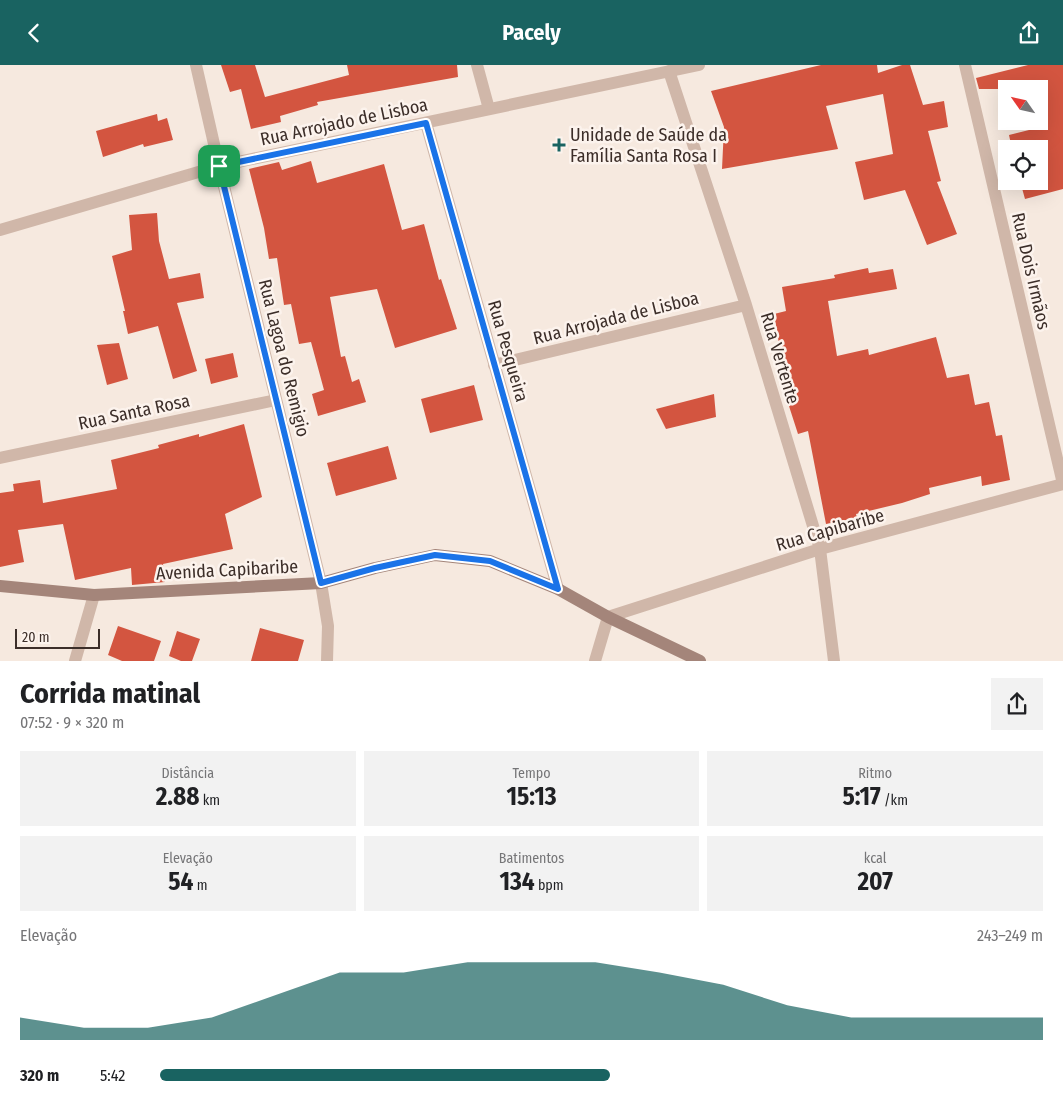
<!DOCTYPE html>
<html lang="pt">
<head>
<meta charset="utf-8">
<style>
  body { margin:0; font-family:"Fira Sans Condensed",sans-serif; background:#f2f2f2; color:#202124; height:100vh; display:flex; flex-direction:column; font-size:19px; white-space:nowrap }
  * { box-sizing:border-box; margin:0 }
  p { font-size:16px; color:#757577 }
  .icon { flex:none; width:28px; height:28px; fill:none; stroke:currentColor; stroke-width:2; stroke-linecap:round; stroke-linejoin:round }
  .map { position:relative; height:596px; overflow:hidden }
  .details { display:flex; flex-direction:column; background:#fff; flex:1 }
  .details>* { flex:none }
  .needle { width:32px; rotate:304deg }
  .tools { position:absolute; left:998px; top:15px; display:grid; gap:10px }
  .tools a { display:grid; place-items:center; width:50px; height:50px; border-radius:0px; background:#fff; box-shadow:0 5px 20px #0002; font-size:25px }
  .scale { position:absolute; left:15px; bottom:12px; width:85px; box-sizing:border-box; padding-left:5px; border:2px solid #3c2e29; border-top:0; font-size:14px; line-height:18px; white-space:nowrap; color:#3c2e29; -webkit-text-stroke:4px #fcf3ed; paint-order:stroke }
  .pin { position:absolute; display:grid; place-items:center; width:42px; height:42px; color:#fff; margin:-21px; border-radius:10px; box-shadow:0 2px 8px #0006 }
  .round { display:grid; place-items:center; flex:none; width:52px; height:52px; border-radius:0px; background:#f2f2f2 }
  .overview { display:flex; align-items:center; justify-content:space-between; height:85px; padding:0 20px }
  h1 { font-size:28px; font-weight:700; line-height:38px }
  .figures { display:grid; grid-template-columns:repeat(3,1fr); gap:8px; height:85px; padding:5px 20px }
  .figures div { display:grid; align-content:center; border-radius:0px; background:#f2f2f2; text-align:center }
  .figures b { font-size:25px; font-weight:700 }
  .figures small { font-size:14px; font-weight:400 }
  .figures p { font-size:14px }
  .chart { height:140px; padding:10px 20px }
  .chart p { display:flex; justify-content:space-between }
  .chart svg { width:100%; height:90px; margin-top:5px; fill:#196361; opacity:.7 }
  ul { padding:0 20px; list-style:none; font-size:16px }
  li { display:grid; grid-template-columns:80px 60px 1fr; align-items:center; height:38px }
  li i { height:12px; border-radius:6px; background:#196361 }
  header { display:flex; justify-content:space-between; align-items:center; height:65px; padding:0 20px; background:#196361; color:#fff; font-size:22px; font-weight:700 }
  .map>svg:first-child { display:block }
  .building { fill:#d35540 }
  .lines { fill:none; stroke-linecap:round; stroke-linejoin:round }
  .street { stroke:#d0b7a9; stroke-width:12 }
  .secondary { stroke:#a4857a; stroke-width:12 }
  .route-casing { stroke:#fff; stroke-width:10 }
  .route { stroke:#1a73e8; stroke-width:6 }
  .poi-dot { fill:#196361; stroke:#fcf3ed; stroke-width:2 }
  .labels { text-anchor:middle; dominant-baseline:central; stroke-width:5; stroke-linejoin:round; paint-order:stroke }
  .street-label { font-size:18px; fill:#3c2e29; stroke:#fcf3ed }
  .poi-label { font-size:18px; fill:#3c2e29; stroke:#fcf3ed; text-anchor:start }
</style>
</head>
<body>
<header><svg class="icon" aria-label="back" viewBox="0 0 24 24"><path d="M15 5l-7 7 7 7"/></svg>Pacely<svg class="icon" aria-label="share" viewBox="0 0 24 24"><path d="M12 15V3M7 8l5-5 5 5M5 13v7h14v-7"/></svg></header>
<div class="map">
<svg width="1063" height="596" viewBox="0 0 1063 596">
  <rect width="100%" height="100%" fill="#f6e9df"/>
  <path class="building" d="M 221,0 L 255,0 L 265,32 L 349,10 L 347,0 L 457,0 L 458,12 L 317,37 L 318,40 L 280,51 L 281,57 L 251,64 L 241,24 L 230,27 Z
    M 821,0 L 877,0 L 878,8 L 902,0 L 910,0 L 923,40 L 944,36 L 948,62 L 928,66 L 941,116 L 937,117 L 957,169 L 927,180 L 905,125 L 864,135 L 855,97 L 893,89 L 883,29 L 826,41 L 838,84 L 722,104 L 724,62 L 711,26 Z
    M 1028,0 L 1063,0 L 1063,124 L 1025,134 L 1020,116 L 1039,116 L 1039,84 L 1012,84 L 1009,70 L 1033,64 L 1031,56 L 1039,56 L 1039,24 L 979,24 L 976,13 Z
    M 157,49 L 158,56 L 167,53 L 173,75 L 144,82 L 143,79 L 103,92 L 96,66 Z
    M 311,96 L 317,118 L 384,99 L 402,165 L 424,159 L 439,215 L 441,214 L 457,264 L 395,283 L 377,224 L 330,232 L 341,292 L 345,291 L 352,317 L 359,314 L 366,337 L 318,351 L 312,329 L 324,325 L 311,277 L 299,279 L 291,239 L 284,240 L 277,193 L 269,194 L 264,163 L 249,104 L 279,97 L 282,105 Z
    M 157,148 L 159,176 L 169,214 L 200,208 L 204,233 L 177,238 L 197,306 L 173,314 L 158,261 L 128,269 L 123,246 L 125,246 L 112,191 L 132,185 L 129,150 Z
    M 868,203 L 869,208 L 893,204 L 897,224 L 828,236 L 837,291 L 868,284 L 869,290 L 936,272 L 947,313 L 969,309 L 975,340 L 989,337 L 996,371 L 1002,370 L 1010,415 L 982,421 L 981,411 L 929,423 L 930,429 L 902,438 L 856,449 L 857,453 L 826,459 L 808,366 L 798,369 L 788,338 L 780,304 L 783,303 L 774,249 L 786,246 L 782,222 L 835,213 L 834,210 Z
    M 119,278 L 128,314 L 107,320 L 97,280 Z
    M 233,288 L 238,312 L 211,319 L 205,294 Z
    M 474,320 L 483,355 L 430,368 L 421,334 Z
    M 714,329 L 716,352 L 666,364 L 656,344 Z
    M 244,359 L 262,432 L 225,449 L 233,484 L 163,499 L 165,517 L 132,520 L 131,503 L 75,515 L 63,459 L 18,465 L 24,497 L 0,502 L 0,428 L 14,426 L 13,419 L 40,415 L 43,438 L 117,424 L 111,395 L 159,383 L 158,380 L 199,369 L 199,372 Z
    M 388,381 L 397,414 L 336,431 L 327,398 Z
    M 118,561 L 161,576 L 154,596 L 122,596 L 108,590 Z
    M 260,563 L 304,575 L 298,596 L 251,596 Z
    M 177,566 L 200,574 L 192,596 L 181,596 L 169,591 Z"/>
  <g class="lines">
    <path class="street" d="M 196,0 L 219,101 L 321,518 L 328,561 L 327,596
      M 477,0 L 489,44
      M 669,6 L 746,240 L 820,484 L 834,596
      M 426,58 L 558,524
      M 0,165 L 219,101 L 699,0
      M 494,300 L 746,240
      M 0,393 L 276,335
      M 75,596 L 94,530
      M 595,596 L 608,552 L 820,484 L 1063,419 L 965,0"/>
    <path class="secondary" d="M 0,521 L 94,530 L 321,518 L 375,503 L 435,490 L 490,496 L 558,524 L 608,552 L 700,596"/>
  </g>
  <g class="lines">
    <defs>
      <path id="route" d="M 426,58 L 558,524 L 490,496 L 435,490 L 375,503 L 321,518 L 219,101 Z"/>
    </defs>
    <use href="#route" class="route-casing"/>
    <use href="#route" class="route"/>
  </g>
  <path class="poi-dot" d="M556.5 72.5h5v5h5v5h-5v5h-5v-5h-5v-5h5z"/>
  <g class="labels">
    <g class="street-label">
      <text transform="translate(344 57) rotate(-12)">Rua Arrojado de Lisboa</text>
      <text transform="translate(1031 206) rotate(77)">Rua Dois Irmãos</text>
      <text transform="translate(616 253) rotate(-14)">Rua Arrojada de Lisboa</text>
      <text transform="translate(508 286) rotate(74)">Rua Pesqueira</text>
      <text transform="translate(284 293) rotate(76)">Rua Lagoa do Remigio</text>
      <text transform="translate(780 293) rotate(73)">Rua Vertente</text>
      <text transform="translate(134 347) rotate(-12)">Rua Santa Rosa</text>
      <text transform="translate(830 465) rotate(-16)">Rua Capibaribe</text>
      <text transform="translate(227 505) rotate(-3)">Avenida Capibaribe</text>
    </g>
    <g class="poi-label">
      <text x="570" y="70">Unidade de Saúde da<tspan x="570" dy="21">Família Santa Rosa I</tspan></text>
    </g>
  </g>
</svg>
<div class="tools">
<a><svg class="needle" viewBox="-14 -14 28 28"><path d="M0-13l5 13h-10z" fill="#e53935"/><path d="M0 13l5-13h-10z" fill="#757577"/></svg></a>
<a><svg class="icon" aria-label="locate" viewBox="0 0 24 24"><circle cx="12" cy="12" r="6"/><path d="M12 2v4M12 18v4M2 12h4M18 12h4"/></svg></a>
</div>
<div class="scale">20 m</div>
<div class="pin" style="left:219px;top:101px;background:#1e9e55"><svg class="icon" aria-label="arrive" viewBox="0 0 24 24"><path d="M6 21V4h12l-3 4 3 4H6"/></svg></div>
</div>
<section class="details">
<div class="overview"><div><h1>Corrida matinal</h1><p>07:52 · 9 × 320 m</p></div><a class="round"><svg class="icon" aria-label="share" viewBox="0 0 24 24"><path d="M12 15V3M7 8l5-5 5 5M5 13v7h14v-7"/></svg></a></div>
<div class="figures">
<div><p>Distância</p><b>2.88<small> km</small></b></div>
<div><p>Tempo</p><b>15:13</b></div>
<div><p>Ritmo</p><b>5:17<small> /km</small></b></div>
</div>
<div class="figures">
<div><p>Elevação</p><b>54<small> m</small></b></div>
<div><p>Batimentos</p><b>134<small> bpm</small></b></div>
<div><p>kcal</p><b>207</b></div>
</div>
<div class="chart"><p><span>Elevação</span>243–249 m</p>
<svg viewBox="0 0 160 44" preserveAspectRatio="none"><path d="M0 44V33L10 38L20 38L30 33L40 22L50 11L60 11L70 6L80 6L90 6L100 11L110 17L120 27L130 33L140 33L150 33L160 33V44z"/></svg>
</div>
<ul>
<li><b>320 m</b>5:42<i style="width:51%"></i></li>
</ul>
</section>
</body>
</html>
